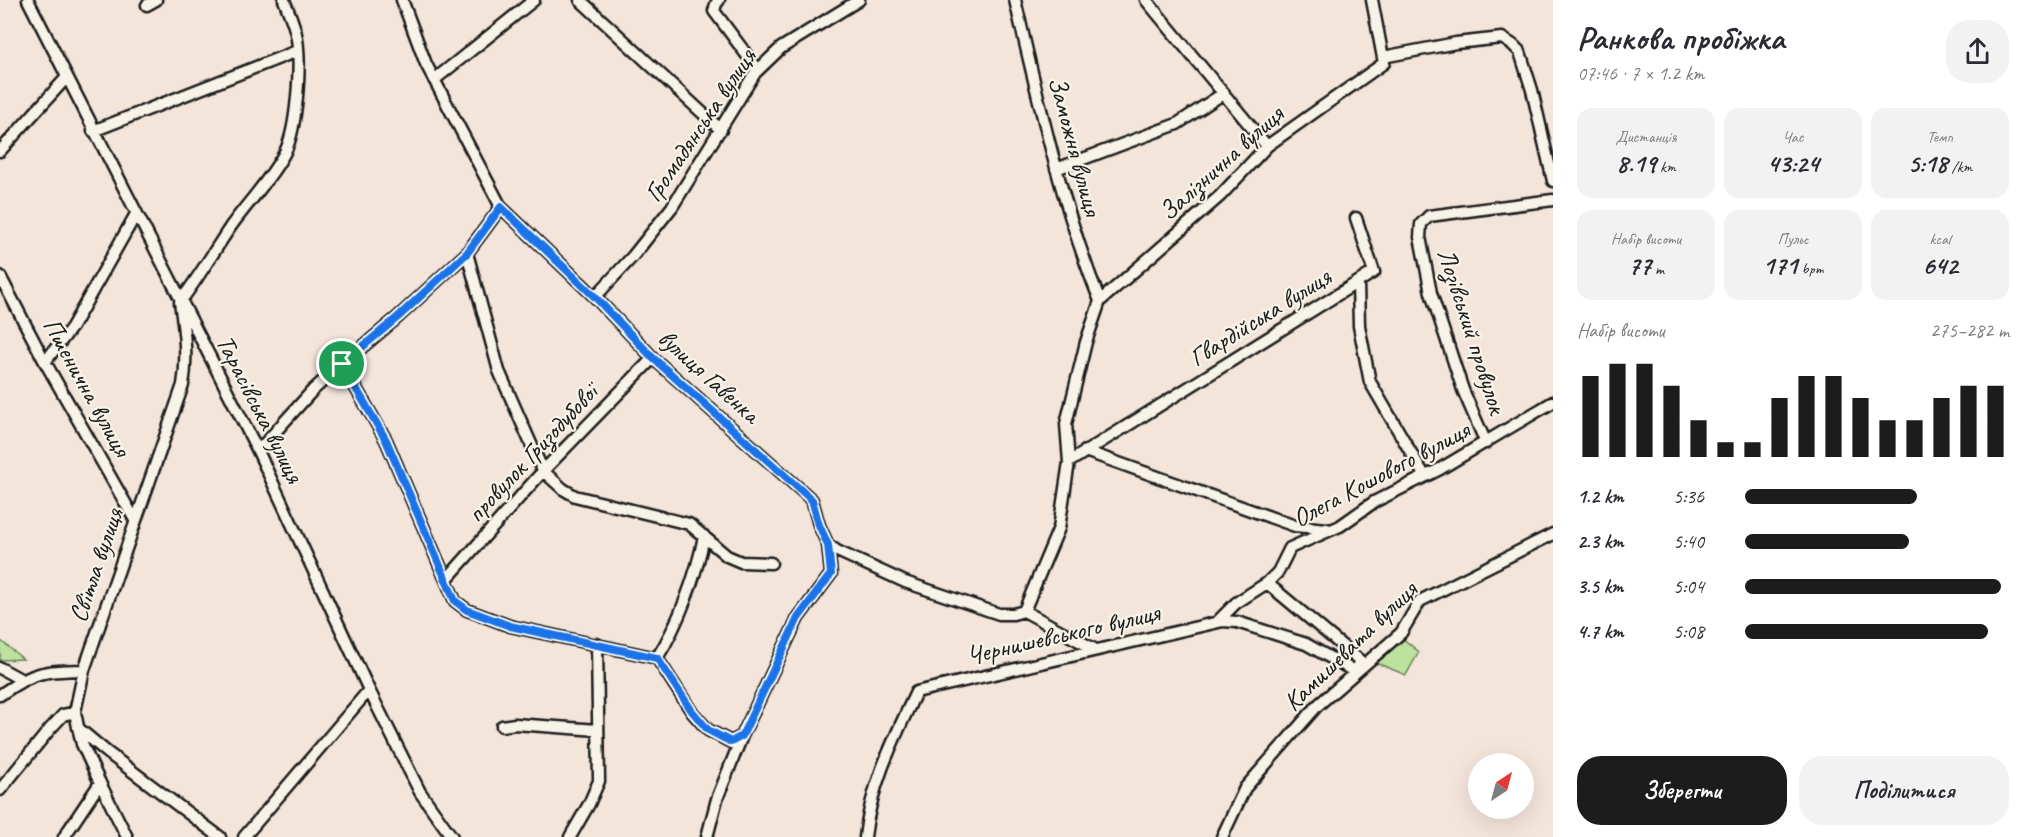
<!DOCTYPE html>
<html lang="uk">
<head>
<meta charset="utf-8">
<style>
  body { margin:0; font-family:Caveat,sans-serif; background:#f2f2f3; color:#2b2b33; height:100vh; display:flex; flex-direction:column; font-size:22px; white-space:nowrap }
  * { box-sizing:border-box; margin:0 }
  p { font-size:20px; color:#7c7c81 }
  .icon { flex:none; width:33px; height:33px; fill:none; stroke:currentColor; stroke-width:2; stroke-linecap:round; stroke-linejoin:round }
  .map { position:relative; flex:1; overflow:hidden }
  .drawer { display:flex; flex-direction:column; background:#fff; width:480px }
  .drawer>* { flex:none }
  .needle { width:39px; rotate:36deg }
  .fabs { position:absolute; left:1468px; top:753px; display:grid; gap:12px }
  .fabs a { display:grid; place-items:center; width:66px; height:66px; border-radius:50%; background:#fff; box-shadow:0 6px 24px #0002; font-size:30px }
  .pin { position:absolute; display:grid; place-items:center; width:51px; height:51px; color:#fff; margin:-26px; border:3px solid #fff; border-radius:50%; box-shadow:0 2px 6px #0007 }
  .round { display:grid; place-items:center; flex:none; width:63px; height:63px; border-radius:24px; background:#f2f2f3 }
  .headline { display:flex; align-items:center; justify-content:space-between; height:102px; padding:0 24px }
  h1 { font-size:33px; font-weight:800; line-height:45px }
  .stats { display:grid; grid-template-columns:repeat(3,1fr); gap:9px; height:102px; padding:6px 24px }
  .stats div { display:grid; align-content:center; border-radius:15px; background:#f2f2f3; text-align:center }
  .stats b { font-size:26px; font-weight:800 }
  .stats small { font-size:16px; font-weight:400 }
  .stats p { font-size:16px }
  .chart { height:168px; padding:12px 24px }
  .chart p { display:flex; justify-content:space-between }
  .chart svg { width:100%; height:108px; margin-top:6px; stroke:#1c1c1c; stroke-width:6 }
  .primary-button { display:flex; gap:12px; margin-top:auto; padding:12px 24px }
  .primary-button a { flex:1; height:69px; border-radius:24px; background:#1c1c1c; color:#fff; font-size:24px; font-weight:800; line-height:69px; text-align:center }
  .primary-button a+a { background:#f2f2f3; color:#2b2b33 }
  ul { padding:0 24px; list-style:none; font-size:20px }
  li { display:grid; grid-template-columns:96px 72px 1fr; align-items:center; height:45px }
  li i { height:15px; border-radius:8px; background:#1c1c1c }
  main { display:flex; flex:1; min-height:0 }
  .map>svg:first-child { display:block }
  .green { fill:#bce29e; stroke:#6c7f5d; stroke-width:1.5 }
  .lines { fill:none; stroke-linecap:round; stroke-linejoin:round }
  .street-casing { stroke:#1c1c1c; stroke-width:15 }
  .street { stroke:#f7f3e8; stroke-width:10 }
  .route-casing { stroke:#fff; stroke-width:12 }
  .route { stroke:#1a73e8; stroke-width:8 }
  .labels { text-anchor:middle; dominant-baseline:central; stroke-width:4.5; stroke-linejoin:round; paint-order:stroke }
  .street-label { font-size:26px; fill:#1c1c1c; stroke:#f7f3e8 }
</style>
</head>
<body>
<main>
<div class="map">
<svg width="1553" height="837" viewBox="0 0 1553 837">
  <rect width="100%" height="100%" fill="#f4e5db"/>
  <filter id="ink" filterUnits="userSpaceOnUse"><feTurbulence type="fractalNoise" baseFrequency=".0167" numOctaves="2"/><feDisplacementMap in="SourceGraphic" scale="12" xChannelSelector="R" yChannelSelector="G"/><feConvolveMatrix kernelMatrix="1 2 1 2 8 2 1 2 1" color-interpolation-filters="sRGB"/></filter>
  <g filter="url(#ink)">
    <path class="green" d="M 1401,637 L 1419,652 L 1406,675 L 1374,662 Z
      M 0,640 L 23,659 L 0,660 Z"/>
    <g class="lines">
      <defs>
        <path id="street" d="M 28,0 L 258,451 L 369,690 L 420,792 L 452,837
          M 402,0 L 426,64 L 501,207 L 595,297 L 653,358 L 812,500 L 819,525 L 828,545 L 837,551 L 905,582 L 999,614 L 1013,614 L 1024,611 L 1094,649
          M 580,0 L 721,130
          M 719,0 L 716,4 L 714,11 L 758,70
          M 1015,0 C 1039,102 1061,204 1100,301
          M 1146,0 L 1267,146
          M 147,5 L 156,0
          M 1383,57 L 1456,43 L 1502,38 L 1513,45 L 1520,52 L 1532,90 L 1553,181
          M 434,80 L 534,0
          M 93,131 L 297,51
          M 0,151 L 67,77
          M 1056,169 L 1177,124 L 1224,93
          M 467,253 L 499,371 L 543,471 L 563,489 L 575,496 L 689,524 L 727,556 L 741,562 L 771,563
          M 0,276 L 45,362 L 135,520
          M 1358,282 L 1359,326 L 1370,382 L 1424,475
          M 595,297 L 633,256 L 672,207 L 755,73 L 781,48 L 859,0
          M 1100,301 L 1220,196 L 1267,146 L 1384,63 L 1372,0
          M 45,362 L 72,327 L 136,214
          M 342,364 L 386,440 L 455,601 L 467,610 L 510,626 L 657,658 L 692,712 L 708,730 L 731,742 L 742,736
          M 1486,443 L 1463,390 L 1431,293 L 1420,237 L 1421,224 L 1429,216 L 1553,200
          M 258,451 L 313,390 L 342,364 L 398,317 L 467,253 L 501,207
          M 1085,451 L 1295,526 L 1327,529
          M 1069,462 L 1374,272 L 1356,218
          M 446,580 L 543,471 L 653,358
          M 1024,611 L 1059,528 L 1069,462 L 1066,424 L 1086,342 L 1100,301
          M 1217,622 L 1236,603 L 1267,583 L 1278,572 L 1290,548 L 1340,526 L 1374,502 L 1440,469 L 1553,402
          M 657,658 C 678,625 697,574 704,536
          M 0,668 L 22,680
          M 0,695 C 34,671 43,671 84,670
          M 502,726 L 515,724 L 598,730
          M 78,728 L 108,753 L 220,837
          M 0,790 L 50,729 L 63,715 L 75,712
          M 64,837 L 100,783
          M 127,837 L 100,783 L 82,744 L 78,727 L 75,712 L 84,670 L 183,385 C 188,357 184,329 180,302 C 199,277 214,251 231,226 C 249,201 271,179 285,152 C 297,128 301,66 297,39 C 295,25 289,13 284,0
          M 244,837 L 369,690
          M 570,837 L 589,804 L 599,781 L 597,644
          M 707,837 L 717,799 L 742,736 L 798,618 L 831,574 L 828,545
          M 865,837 C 871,784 894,739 916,692 L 1223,621 L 1237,622 L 1306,644 L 1352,670 L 1364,664 L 1267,583
          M 1222,837 L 1245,788 L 1317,706 L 1401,633 L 1420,601 L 1553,534"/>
      </defs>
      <use href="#street" class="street-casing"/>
      <use href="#street" class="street"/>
    </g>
  </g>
  <g class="lines" filter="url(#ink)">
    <defs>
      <path id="route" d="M 501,207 L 595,297 L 653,358 L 812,500 L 819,525 L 828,545 L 831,574 L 798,618 L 742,736 L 731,742 L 708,730 L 692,711 L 657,658 L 510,626 L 467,610 L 455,601 L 386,440 L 342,364 L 398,317 L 467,253 Z"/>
    </defs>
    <use href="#route" class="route-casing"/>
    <use href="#route" class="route"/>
  </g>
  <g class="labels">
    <g class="street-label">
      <text transform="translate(700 125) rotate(-56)">Громадянська вулиця</text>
      <text transform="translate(1075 146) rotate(75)">Заможня вулиця</text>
      <text transform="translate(1221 163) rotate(-42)">Залізнична вулиця</text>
      <text transform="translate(1260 317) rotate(-32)">Гвардійська вулиця</text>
      <text transform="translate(1472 331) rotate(72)">Лозівський провулок</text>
      <text transform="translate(709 376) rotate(42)">вулиця Гавенка</text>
      <text transform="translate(87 387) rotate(61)">Пшенична вулиця</text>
      <text transform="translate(260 409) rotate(63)">Тарасівська вулиця</text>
      <text transform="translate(532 453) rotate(-47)">провулок Гризодубової</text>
      <text transform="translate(1381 474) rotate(-28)">Олега Кошового вулиця</text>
      <text transform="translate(96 565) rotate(-71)">Світла вулиця</text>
      <text transform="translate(1063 634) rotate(-13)">Чернишевського вулиця</text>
      <text transform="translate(1350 646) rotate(-44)">Камишевата вулиця</text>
    </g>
  </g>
</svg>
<div class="fabs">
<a><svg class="needle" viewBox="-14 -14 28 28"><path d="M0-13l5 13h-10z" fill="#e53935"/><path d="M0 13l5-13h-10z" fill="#7c7c81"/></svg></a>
</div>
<div class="pin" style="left:342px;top:364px;background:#1e9e55"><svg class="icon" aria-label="arrive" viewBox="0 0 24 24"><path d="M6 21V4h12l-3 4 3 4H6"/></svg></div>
</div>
<section class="drawer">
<div class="headline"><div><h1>Ранкова пробіжка</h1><p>07:46 · 7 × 1.2 km</p></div><a class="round"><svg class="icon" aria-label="share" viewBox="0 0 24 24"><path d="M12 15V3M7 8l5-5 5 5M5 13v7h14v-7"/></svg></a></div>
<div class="stats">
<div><p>Дистанція</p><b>8.19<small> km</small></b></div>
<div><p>Час</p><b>43:24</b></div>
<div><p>Темп</p><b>5:18<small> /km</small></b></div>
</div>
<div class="stats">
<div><p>Набір висоти</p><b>77<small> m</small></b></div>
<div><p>Пульс</p><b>171<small> bpm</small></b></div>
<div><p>kcal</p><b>642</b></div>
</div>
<div class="chart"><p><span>Набір висоти</span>275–282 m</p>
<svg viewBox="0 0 160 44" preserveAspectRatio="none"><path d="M5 44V11M15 44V6M25 44V6M35 44V15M45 44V29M55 44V38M65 44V38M75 44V20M85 44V11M95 44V11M105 44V20M115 44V29M125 44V29M135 44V20M145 44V15M155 44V15"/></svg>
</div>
<ul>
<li><b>1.2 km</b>5:36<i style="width:65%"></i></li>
<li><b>2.3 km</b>5:40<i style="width:62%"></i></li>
<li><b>3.5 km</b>5:04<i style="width:97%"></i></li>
<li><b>4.7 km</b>5:08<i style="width:92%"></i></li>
</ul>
<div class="primary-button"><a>Зберегти</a><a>Поділитися</a></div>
</section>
</main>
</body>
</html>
